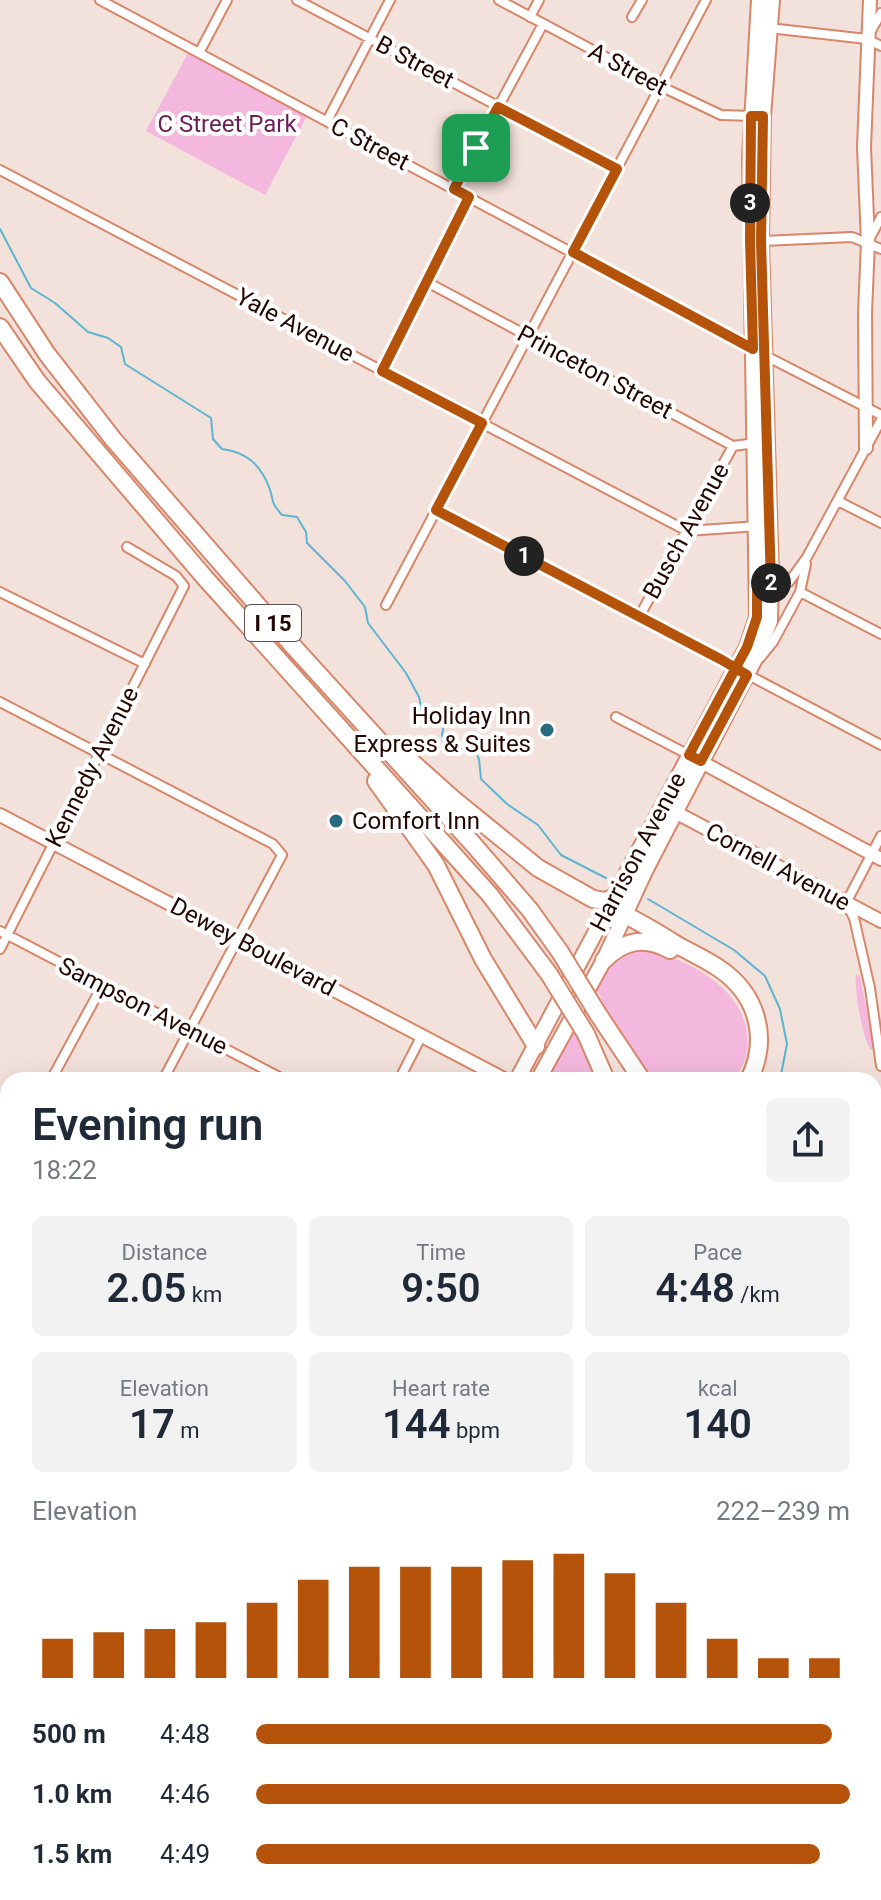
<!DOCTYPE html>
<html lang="en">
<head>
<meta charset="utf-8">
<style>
  body { margin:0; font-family:Roboto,sans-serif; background:#f2f2f3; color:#1f2937; height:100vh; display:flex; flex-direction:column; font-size:30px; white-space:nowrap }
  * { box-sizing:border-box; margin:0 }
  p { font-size:26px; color:#747a83 }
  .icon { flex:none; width:44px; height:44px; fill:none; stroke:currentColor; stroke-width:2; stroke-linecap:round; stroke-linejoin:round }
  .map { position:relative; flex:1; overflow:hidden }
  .sheet { position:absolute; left:0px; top:1072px; width:882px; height:828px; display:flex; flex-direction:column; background:#fff; border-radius:24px 24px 0 0; box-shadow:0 8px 32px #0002 }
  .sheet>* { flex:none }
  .pin { position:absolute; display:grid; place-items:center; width:68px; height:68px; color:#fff; margin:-34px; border-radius:16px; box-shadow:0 4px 12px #0006 }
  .km { position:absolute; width:40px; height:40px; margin:-20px; border-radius:50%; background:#222; color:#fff; font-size:22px; line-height:40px; text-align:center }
  .round { display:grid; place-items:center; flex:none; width:84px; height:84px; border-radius:12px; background:#f2f2f3 }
  .head { display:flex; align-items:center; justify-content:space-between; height:136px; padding:0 32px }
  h1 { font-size:44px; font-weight:600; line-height:60px }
  .figures { display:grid; grid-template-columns:repeat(3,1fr); gap:12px; height:136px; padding:8px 32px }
  .figures div { display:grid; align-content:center; border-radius:12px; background:#f2f2f3; text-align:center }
  .figures b { font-size:40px; font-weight:600 }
  .figures small { font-size:22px; font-weight:400 }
  .figures p { font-size:22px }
  .chart { height:224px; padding:16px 32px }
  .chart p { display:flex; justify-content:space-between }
  .chart svg { width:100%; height:144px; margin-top:8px; stroke:#b45309; stroke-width:6 }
  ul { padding:0 32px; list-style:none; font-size:26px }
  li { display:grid; grid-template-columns:128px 96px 1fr; align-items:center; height:60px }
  li i { height:20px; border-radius:10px; background:#b45309 }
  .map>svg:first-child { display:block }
  .green { fill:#f4b8de }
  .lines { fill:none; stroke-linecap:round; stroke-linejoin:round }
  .stream { stroke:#5cb5d1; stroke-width:2 }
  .street-casing { stroke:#d88669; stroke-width:12 }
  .secondary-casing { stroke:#d88669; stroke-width:16 }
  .primary-casing { stroke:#d88669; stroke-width:18 }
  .highway-casing { stroke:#d88669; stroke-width:20 }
  .street { stroke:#fff; stroke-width:8 }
  .secondary { stroke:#fff; stroke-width:12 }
  .primary { stroke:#fff; stroke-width:14 }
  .highway { stroke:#fff; stroke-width:16 }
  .highway-bridge-casing { stroke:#d88669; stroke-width:20; stroke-linecap:butt }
  .highway-bridge { stroke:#fff; stroke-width:16 }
  .route-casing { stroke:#fff; stroke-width:16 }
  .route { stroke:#b45309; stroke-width:10 }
  .poi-dot { fill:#286a7d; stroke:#fff; stroke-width:3 }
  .labels { text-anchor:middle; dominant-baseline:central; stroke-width:8; stroke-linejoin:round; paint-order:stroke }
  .shield { fill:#fff; stroke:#65514c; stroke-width:2 }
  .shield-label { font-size:22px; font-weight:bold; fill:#230600 }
  .street-label { font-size:24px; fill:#230600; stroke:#fff }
  .park-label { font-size:24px; fill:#691f55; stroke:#fff }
  .poi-label { font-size:24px; fill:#230600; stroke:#fff; text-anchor:end }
</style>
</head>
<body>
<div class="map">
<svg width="881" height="1900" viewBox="0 0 881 1900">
  <rect width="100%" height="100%" fill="#f3e1db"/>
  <path class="green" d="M 188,53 L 307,116 L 265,195 L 146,131 Z
    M 642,947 C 684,960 741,983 747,1034 C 749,1051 745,1067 733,1080 L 649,1080 L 645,1075 L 604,1006 L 597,989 C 610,964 614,957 642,947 Z
    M 856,975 L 860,976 L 873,1042 L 874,1047 L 871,1050 C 862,1039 854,988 856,975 Z
    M 575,1029 L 583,1042 L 582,1046 L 587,1049 L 599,1080 L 548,1080 Z
    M 876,1087 L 877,1112 L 881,1113 L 881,1742 L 874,1736 L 874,1088 Z
    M 874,1829 L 881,1834 L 881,1900 L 397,1900 L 402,1892 L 874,1892 Z"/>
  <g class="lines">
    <path class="stream" d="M 0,229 L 31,288 L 55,303 L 88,332 L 108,338 L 121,347 L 125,364 L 211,418 L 213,439 L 222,449 C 246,452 260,464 269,487 C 275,503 269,500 282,515 L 297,517 L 306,532 L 307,543 L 345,581 L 365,607 L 368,623 L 406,673 L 419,697 L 422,712 L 436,722 L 444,724 L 442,735 L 446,748 L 475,751 L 479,759 L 481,779 L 507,804 L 538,825 L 561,855 L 606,878
      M 648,899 L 734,950 L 765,976 L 780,1009 L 787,1044 L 780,1080
      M 874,1718 L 881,1725"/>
    <defs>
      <path id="street" d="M 100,0 L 752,349
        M 297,0 L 617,169
        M 499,0 L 660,86 L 721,115 L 754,116
        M 530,17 L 539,0
        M 632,17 L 642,0
        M 769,28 L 867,39 L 881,46
        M 871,31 L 881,13
        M 199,53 L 227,0
        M 327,121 L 390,0
        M 0,170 L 687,531 L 758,526
        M 454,189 L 543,24
        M 870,238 L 881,217
        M 761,241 L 852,237 L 881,249
        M 427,282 L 733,446 L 756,443
        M 764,355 L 881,415
        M 382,371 L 469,197
        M 838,501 L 881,523
        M 436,510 L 881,745
        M 769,586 L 789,582 L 807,557 L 881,420
        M 0,592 L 145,664
        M 800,592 L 881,634
        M 386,605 L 706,0
        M 639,617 L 733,446
        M 760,658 L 773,642 L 800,592 L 806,564
        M 0,702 L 273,844 L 282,855 L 163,1080
        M 616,717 L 689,755
        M 881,836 L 846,903 L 854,918 L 870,988 L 881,1066
        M 0,931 L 285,1080
        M 0,949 L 184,586 L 176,576 L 127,547
        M 51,1080 L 102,986
        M 399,1080 L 422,1035
        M 0,1132 L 8,1136
        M 0,1167 L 8,1152
        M 0,1307 L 8,1311
        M 0,1385 L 8,1370
        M 0,1485 L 8,1490
        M 0,1611 L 8,1596
        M 0,1665 L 8,1669
        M 0,1834 L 8,1819
        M 0,1845 L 8,1849
        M 209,1900 L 213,1892"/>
      <path id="secondary" d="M 866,448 L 865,313 L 868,242 L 864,147 L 870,0
        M 694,758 L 881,859
        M 675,812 L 881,921
        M 0,815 L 506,1080
        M 85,1900 L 89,1892
        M 105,1900 L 110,1892"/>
      <path id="primary" d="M 517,1080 L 747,647 L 757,617 L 750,158 L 759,0
        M 538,1080 L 604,960 L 645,871 L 757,655 L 770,621 L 771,576 L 761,241 L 763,116 L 772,0"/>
      <path id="highway" d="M 0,282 L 47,354 L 113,439 L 293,646 L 473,844 L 530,910 L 560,952
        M 0,327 L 37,381 L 206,579 L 490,895 L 549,974
        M 404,755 L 452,798 L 538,868 L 593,899 L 605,901 L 616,897
        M 376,781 L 436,865 L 483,959 L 536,1046
        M 602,922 L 612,917 L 625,915 C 644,924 661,935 679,946 C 692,953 705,959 717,967 C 757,993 770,1037 749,1080
        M 604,960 C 624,940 645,936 670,950
        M 598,1014 L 642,1080
        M 586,1034 L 606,1080
        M 874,1766 L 881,1773
        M 874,1799 L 881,1806"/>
    </defs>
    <use href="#street" class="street-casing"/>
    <use href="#secondary" class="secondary-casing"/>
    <use href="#primary" class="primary-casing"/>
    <use href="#highway" class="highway-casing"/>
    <use href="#street" class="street"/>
    <use href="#secondary" class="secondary"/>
    <use href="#primary" class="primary"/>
    <use href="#highway" class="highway"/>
    <defs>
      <path id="highway-bridge" d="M 560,952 L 598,1014
        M 549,974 L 586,1034"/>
    </defs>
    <use href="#highway-bridge" class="highway-bridge-casing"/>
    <use href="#highway-bridge" class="highway-bridge"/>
  </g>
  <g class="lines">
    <defs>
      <path id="route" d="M 476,148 L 454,189 L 469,197 L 382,371 L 482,423 L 436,510 L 722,660 L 747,675 L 701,761 L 689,755 L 747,647 L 757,617 L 757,587 L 771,586 L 761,241 L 763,116 L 751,116 L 750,240 L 753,349 L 573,252 L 617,169 L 498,107 L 476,148"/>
    </defs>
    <use href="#route" class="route-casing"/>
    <use href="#route" class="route"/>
  </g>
  <g class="poi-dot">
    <circle cx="547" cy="730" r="8"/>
    <circle cx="336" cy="821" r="8"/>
  </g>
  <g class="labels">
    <rect class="shield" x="245" y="605" width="56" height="36" rx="6"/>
    <g class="shield-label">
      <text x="273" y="623">I 15</text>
    </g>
    <g class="street-label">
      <text transform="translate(415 62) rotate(28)">B Street</text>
      <text transform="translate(628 69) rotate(28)">A Street</text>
      <text transform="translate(370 144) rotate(28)">C Street</text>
      <text transform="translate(295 325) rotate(28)">Yale Avenue</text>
      <text transform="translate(595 372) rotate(28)">Princeton Street</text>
      <text transform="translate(686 531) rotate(-61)">Busch Avenue</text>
      <text transform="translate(92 767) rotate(-63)">Kennedy Avenue</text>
      <text transform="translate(638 852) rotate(-62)">Harrison Avenue</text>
      <text transform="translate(778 867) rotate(28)">Cornell Avenue</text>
      <text transform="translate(253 947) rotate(28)">Dewey Boulevard</text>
      <text transform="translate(143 1006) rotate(27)">Sampson Avenue</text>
    </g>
    <g class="park-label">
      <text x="227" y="124">C Street Park</text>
    </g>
    <g class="poi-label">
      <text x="531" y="716">Holiday Inn<tspan x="531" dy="28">Express &amp; Suites</tspan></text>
      <text x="352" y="821" text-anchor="start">Comfort Inn</text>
    </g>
  </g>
</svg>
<div class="pin" style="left:476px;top:148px;background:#1e9e55"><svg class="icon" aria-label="arrive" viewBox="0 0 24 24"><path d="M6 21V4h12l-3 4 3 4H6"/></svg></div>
<b class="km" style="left:524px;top:556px">1</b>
<b class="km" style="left:771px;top:583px">2</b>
<b class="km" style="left:750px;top:203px">3</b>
<section class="sheet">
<div class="head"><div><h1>Evening run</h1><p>18:22</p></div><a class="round"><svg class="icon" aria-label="share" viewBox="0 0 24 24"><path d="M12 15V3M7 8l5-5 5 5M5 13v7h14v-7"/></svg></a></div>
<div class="figures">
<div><p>Distance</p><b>2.05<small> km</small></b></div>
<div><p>Time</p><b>9:50</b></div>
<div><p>Pace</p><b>4:48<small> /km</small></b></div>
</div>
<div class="figures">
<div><p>Elevation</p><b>17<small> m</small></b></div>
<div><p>Heart rate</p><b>144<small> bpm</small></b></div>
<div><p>kcal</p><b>140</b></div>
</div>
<div class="chart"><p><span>Elevation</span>222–239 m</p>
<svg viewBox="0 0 160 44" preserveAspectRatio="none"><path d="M5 44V32M15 44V30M25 44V29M35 44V27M45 44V21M55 44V14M65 44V10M75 44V10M85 44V10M95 44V8M105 44V6M115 44V12M125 44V21M135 44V32M145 44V38M155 44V38"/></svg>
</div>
<ul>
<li><b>500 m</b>4:48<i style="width:97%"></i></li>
<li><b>1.0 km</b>4:46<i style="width:100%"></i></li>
<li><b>1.5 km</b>4:49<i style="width:95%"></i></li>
</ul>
</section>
</div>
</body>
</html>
